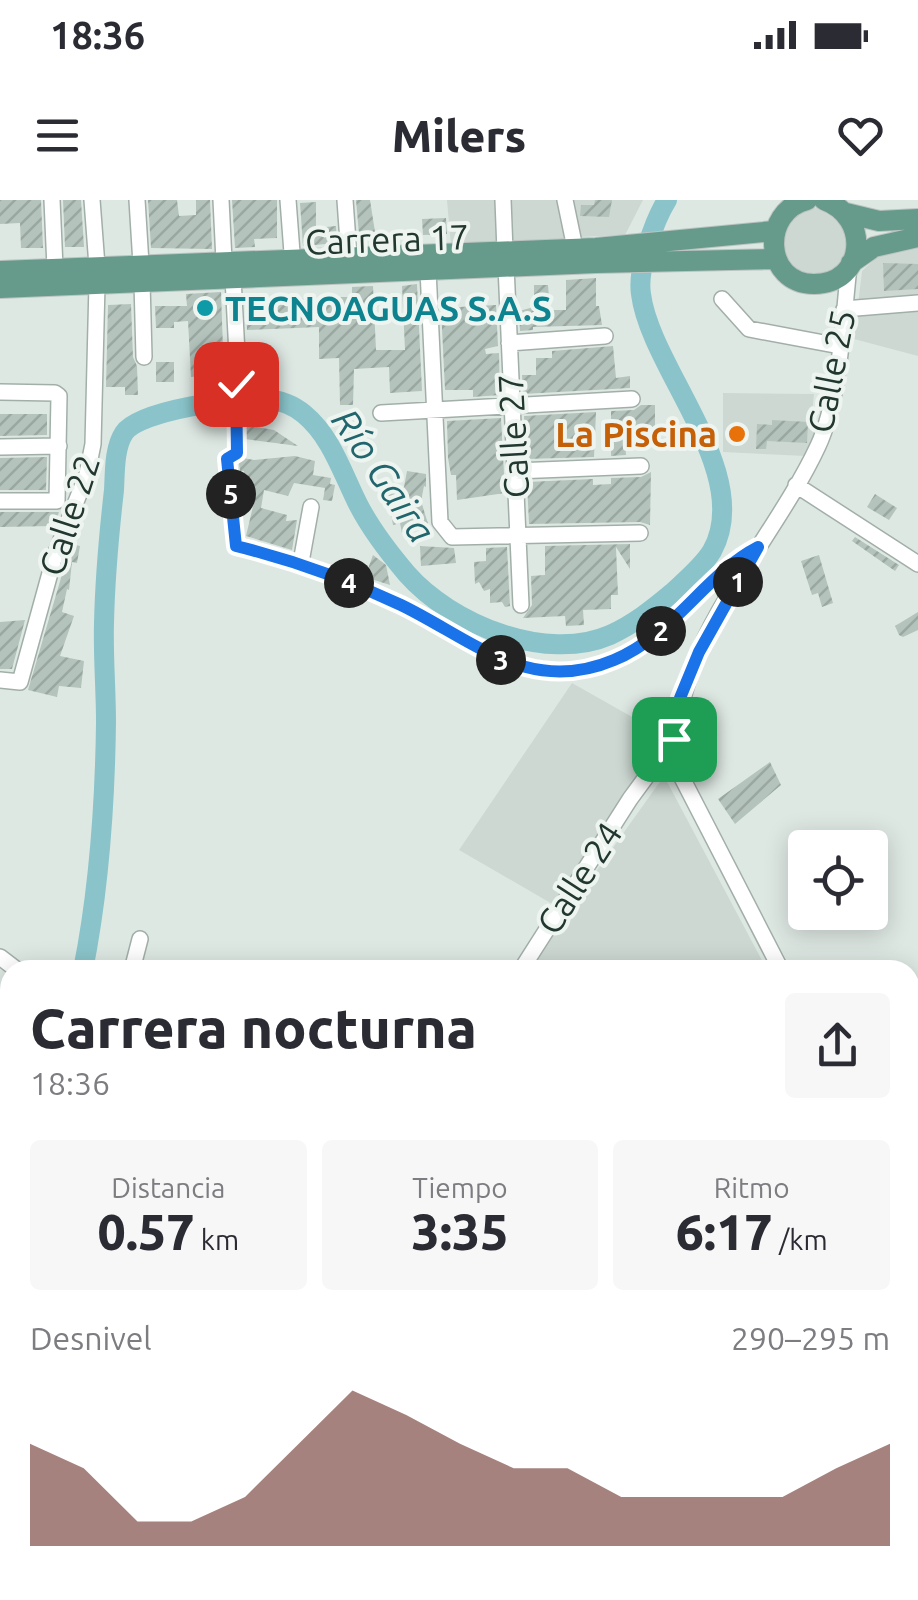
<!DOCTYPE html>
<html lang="es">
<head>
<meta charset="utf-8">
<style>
  body { margin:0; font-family:Ubuntu,sans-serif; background:#f7f7f7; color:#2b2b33; height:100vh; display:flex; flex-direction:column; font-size:38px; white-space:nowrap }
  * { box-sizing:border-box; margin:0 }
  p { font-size:32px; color:#7c7c81 }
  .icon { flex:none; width:55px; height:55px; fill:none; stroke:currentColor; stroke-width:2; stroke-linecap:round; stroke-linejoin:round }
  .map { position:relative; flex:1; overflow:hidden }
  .details { position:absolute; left:0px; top:760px; width:920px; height:640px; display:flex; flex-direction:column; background:#fff; border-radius:30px 30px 0 0; box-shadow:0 5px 25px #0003 }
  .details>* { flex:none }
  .tools { position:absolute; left:788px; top:630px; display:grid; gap:20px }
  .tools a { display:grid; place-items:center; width:100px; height:100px; border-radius:10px; background:#fff; box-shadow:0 5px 25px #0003; font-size:50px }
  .pin { position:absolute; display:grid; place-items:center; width:85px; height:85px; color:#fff; margin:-42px; border-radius:20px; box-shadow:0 5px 15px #0006 }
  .km { position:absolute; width:50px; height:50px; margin:-25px; border-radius:50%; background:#222; color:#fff; font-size:28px; line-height:50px; text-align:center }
  .round { display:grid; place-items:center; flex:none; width:105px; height:105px; border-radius:10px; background:#f7f7f7 }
  .head { display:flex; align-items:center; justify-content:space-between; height:170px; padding:0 30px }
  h1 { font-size:55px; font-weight:800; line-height:75px }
  .stats { display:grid; grid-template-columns:repeat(3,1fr); gap:15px; height:170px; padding:10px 30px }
  .stats div { display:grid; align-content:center; border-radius:10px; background:#f7f7f7; text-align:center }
  .stats b { font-size:50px; font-weight:800 }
  .stats small { font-size:28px; font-weight:400 }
  .stats p { font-size:28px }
  .chart { height:280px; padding:20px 30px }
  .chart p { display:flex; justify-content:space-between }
  .chart svg { width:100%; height:180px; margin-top:10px; fill:#7f4e47; opacity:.7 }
  .status { display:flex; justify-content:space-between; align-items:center; height:70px; padding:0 50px; background:#fff; direction:ltr }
  .status svg { height:28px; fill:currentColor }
  header { display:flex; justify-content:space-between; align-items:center; height:130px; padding:0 30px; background:#fff; font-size:45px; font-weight:800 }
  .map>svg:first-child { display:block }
  .built { fill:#cdd8d2 }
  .water { fill:url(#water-ripples) }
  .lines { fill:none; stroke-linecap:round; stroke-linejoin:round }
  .river { stroke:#8ac4ca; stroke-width:20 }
  .building { fill:url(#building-hatch) }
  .minor-tunnel { stroke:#b8c5bf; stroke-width:15; stroke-dasharray:15 8; stroke-linecap:butt }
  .minor-casing { stroke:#a2afa9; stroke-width:18 }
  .major-casing { stroke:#bcc3c1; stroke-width:22 }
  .path { stroke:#81aa9a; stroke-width:2.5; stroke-dasharray:5 8; stroke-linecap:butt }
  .minor { stroke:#fff; stroke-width:15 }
  .major { stroke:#669a8a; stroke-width:20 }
  .route-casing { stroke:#fff; stroke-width:20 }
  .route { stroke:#1a73e8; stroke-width:12 }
  .culture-dot { fill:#0f9aa8; stroke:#eef5f1; stroke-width:4 }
  .food-dot { fill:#e8710a; stroke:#eef5f1; stroke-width:4 }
  .labels { text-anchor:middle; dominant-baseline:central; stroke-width:8; stroke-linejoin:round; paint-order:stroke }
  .street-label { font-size:35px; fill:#21372f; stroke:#eef5f1 }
  .culture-label { font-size:35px; font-weight:bold; fill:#0d838f; stroke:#eef5f1; text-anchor:start }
  .food-label { font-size:35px; font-weight:bold; fill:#c56008; stroke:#eef5f1; text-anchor:end }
  .water-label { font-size:38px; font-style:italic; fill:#21656d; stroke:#eef5f1 }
</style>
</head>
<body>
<div class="status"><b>18:36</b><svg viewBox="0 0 49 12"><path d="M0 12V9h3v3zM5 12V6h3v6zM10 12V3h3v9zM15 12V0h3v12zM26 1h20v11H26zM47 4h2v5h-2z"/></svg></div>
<header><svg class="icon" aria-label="menu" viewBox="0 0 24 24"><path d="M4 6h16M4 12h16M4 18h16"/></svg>Milers<svg class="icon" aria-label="heart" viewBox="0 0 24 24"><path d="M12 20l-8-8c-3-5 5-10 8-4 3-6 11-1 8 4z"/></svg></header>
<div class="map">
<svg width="918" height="1400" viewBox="0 0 918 1400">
  <defs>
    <pattern id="water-ripples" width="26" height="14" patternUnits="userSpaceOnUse" patternTransform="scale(2.5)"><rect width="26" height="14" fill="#8ac4ca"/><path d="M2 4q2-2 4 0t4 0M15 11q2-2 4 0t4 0" fill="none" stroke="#70a0a4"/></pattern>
    <pattern id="building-hatch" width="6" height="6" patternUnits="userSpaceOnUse" patternTransform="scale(2.5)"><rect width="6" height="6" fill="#b4c3bc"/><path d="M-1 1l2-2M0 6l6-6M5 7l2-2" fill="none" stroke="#9aa8a2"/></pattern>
  </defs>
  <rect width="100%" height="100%" fill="#dee8e3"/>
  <path class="built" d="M 447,0 L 560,0 L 565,39 L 451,46 Z
    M 572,0 L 643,0 L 625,35 L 579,37 Z
    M781 42a34 34 0 1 1 68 0a34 34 0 1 1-68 0Z
    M 918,46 L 918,156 L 854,139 L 862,71 L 875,59 L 881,48 Z
    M 723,193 L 814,194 L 811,224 L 815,235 L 806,256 L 723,252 Z
    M 572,483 L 664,535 L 554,705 L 459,650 Z
    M 664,576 L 767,770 L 532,770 L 570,708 Z"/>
  <path class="water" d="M 0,1303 L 10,1310 L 10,1390 L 218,1390 L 234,1400 L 0,1400 Z"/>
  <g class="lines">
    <path class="river" d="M 83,770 C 99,690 105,604 106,522 C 106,489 103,456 104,423 C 105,378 109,334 114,290 C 115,273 114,248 124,233 C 139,210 238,197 266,199 C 280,200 293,205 304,214 C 332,237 343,275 359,306 C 371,329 390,354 407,374 C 451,424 546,463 610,435 C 634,424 653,409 672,393 C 685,381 703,366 712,351 C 755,274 650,168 641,94 C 637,69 654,21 667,0
      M 0,846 L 10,843"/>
  </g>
  <path class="building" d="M 0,0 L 41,0 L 43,48 L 21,48 L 20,23 L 0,24 Z
    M 63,0 L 81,0 L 84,47 L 65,47 Z
    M 148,0 L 177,0 L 179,16 L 196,15 L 196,0 L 210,0 L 212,49 L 151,48 Z
    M 232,0 L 277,0 L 277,38 L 254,39 L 255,47 L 235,48 Z
    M 356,0 L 370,0 L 375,32 L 359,34 Z
    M 595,0 L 612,0 L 609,17 L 580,16 L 581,5 L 594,5 Z
    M 316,2 L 316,28 L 336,26 L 337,43 L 303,46 L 300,3 Z
    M 446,18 L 447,34 L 423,35 L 422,19 Z
    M 883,63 L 918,64 L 918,89 L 884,91 Z
    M 596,78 L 596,106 L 599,106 L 602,125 L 533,127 L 533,130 L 520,131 L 519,111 L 534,107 L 534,85 L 548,85 L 550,110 L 566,110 L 566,80 Z
    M 417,84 L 422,191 L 390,193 L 389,167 L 354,169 L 353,205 L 340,205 L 339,158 L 319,159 L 319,127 L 247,130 L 246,102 L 313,98 L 314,105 L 337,104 L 337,97 L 352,97 L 352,87 L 373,86 L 376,150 L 405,150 L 402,86 Z
    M 221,92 L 223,149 L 201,152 L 202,176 L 191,177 L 188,121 L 174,122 L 174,128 L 156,128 L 155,106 L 187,106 L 186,94 Z
    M 131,104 L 133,157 L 137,166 L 138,195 L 125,195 L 125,187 L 106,187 L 108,105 Z
    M 496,105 L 498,146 L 485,149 L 486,154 L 499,153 L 500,195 L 473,197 L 473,190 L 445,190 L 441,108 Z
    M 613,146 L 616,178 L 630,176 L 630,188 L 523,194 L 522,175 L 536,175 L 536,158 L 552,158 L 552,151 Z
    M 156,162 L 174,162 L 174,182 L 156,182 Z
    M 641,205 L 655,205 L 655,227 L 641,227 L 641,233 L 632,233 L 632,241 L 625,242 L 626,255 L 611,256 L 611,211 L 634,210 Z
    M 596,212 L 594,257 L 526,259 L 524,216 Z
    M 0,214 L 47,214 L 47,235 L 0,236 Z
    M 501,218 L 505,293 L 457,300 L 456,275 L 451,275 L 448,258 L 447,221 Z
    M 772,220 L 808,222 L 807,243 L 767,241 L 766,249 L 756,249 L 757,224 L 772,225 Z
    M 246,225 L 274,230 L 298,246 L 245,239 Z
    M 295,256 L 315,261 L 313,275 L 331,278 L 330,284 L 335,285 L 332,301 L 323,300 L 325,288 L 294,283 L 288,296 L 264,290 L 261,308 L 287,315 L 286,321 L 297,320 L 292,350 L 246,336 L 254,302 L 243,299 L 244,271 L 240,271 L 238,257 L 254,260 Z
    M 47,257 L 46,290 L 0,290 L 0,258 Z
    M 407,271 L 426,274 L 426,287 L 424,286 L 421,301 L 429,327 L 402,333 L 400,323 L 393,325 L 390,309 L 377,287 L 404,287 Z
    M 651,272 L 650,325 L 640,322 L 529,324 L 527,282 L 593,279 L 593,285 L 611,284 L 611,278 L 641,277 Z
    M 875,294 L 897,308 L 889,320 L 867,307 Z
    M 0,312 L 59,312 L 54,326 L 0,327 Z
    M 855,337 L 899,365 L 895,371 L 852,341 Z
    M 71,344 L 80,346 L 77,363 L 72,362 L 69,390 L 67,389 L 62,412 L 74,416 L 60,456 L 84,461 L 81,488 L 59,486 L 57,497 L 28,490 Z
    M 630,344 L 630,369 L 616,347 L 618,395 L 611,395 L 611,409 L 583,410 L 584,425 L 566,426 L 565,416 L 523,418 L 532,405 L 531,376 L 545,375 L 545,346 Z
    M 420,346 L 454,348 L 456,363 L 421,366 Z
    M 507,347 L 510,406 L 505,407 L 502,402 L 490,403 L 490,389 L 484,391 L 479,382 L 475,384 L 474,362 L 486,361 L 486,348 Z
    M 373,355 L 386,365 L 390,385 L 365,377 Z
    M 819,355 L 833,403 L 822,407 L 818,393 L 812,395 L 801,361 Z
    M 918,412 L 918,430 L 903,437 L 899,435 L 895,426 Z
    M 25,420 L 12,469 L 0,469 L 0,422 Z
    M 770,562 L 781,585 L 735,624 L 718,599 Z
    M 10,879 L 10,976 L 0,981 L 0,882 Z
    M 371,1390 L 440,1390 L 438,1400 L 386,1400 L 387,1397 Z
    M 474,1390 L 523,1390 L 540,1400 L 469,1400 Z
    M 843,1390 L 872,1390 L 888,1400 L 839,1400 Z"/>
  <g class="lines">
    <path class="minor-tunnel" d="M 0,940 L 10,934"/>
    <defs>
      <path id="minor" d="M 52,0 L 55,68
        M 92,0 L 97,66
        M 137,0 L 141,64
        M 221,0 L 224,61
        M 288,0 L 293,66
        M 345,0 L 349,56
        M 503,0 L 505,51
        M 565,0 L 575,48
        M 506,66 L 521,405
        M 428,70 L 440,322 L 452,337 L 640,333
        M 233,78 L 237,154
        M 142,82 L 144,157
        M 722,99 L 749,129 L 840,146
        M 844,109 L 918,103
        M 509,143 L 605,136
        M 0,192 L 55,193 L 59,196 L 57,301 L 0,301
        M 381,213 L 632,199
        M 0,247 L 59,246
        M 227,259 L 236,345 C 293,360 348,380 401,405 C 473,440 529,495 614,460 C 673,436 704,376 758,347
        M 515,271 L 641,266
        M 796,285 L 918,364
        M 301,362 L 311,307
        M 0,480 L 20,482 L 55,355 L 87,274 L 93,244 L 97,84
        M 0,757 L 17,770
        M 132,770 L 140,739
        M 521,770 L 630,599 L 674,539
        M 781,770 L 677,568 C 666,448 770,349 818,246 C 840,199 843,119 849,67
        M 0,997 L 10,992
        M 910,1016 L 918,1031
        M 0,1158 L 4,1196
        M 910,1299 L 918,1315
        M 728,1390 L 744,1400
        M 750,1390 L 766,1400
        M 454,1400 L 460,1390
        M 604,1400 L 609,1390
        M 826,1400 L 831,1390"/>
      <path id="major" d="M 807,0 C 761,11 763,84 814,84 C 866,84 871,17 824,0
        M 846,13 L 879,21 L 918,19
        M 851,63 L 874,47 L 918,37
        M 0,71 L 596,48 L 774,31
        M 0,88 L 596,63 L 776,59"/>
    </defs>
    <use href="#minor" class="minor-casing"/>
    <use href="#major" class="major-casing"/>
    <path class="path" d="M 237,166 L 237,248"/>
    <use href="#minor" class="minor"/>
    <use href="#major" class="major"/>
  </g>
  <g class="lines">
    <defs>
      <path id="route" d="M 236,184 L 237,253 L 227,259 L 236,346 C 293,360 348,380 401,405 C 473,440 529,496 614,460 C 673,436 704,375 758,347 L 699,452 L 680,498 L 674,539"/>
    </defs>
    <use href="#route" class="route-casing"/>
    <use href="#route" class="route"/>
  </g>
  <circle class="culture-dot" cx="205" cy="108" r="10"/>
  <circle class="food-dot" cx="737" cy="234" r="10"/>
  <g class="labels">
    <g class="street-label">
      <text transform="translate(387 39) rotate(-2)">Carrera 17</text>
      <text transform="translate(831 171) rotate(-79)">Calle 25</text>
      <text transform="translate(513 236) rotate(-93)">Calle 27</text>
      <text transform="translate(69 315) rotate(-72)">Calle 22</text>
      <text transform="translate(579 678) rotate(-57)">Calle 24</text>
    </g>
    <g class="culture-label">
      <text x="225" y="108">TECNOAGUAS S.A.S</text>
    </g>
    <g class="food-label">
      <text x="717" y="234">La Piscina</text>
    </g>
    <g class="water-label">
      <text transform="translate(384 275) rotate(56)">Río Gaira</text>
    </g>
  </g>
</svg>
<div class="tools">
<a><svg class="icon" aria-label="locate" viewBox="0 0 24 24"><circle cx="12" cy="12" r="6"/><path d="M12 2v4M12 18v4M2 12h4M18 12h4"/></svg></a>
</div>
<div class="pin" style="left:674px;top:539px;background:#1e9e55"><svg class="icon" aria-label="arrive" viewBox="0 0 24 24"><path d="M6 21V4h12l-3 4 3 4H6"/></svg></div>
<div class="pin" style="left:236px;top:184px;background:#d93025"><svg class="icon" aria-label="check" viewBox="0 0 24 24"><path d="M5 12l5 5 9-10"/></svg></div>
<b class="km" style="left:738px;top:382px">1</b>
<b class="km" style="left:661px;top:431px">2</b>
<b class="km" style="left:501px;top:460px">3</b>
<b class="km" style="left:349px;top:383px">4</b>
<b class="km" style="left:231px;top:294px">5</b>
<section class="details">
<div class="head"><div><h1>Carrera nocturna</h1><p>18:36</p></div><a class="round"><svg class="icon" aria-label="share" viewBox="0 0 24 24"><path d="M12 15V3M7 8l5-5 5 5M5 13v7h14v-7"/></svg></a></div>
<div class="stats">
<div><p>Distancia</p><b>0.57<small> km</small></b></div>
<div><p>Tiempo</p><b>3:35</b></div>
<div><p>Ritmo</p><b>6:17<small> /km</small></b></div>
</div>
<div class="chart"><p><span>Desnivel</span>290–295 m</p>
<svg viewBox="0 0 160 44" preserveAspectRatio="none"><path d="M0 44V19L10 25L20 38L30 38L40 32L50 19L60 6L70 12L80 19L90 25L100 25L110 32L120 32L130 32L140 32L150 25L160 19V44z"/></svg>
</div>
</section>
</div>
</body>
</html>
